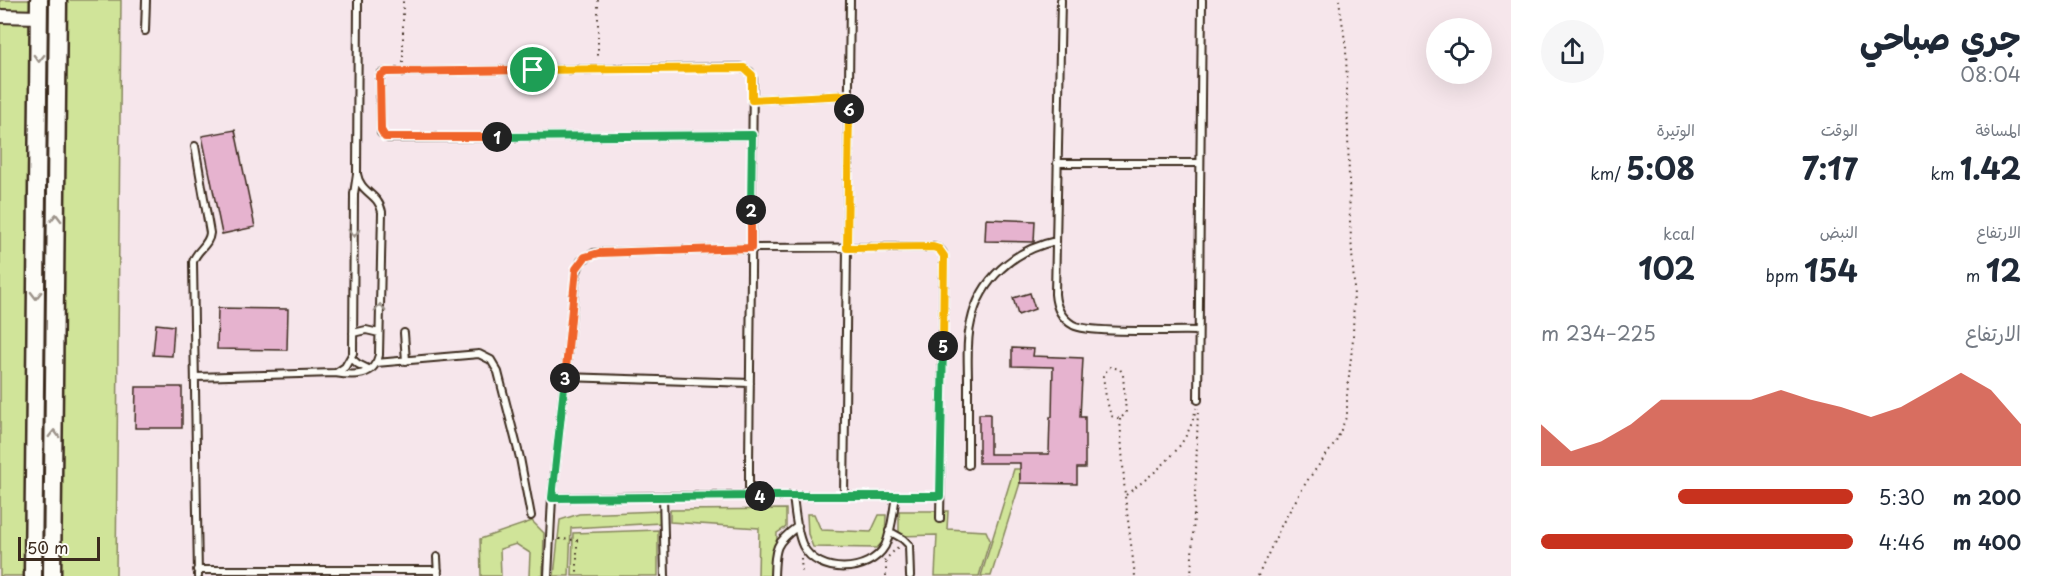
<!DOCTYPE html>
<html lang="ar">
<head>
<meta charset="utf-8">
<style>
  body { margin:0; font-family:"Playpen Sans","Playpen Sans Arabic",sans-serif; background:#f6f6f7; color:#1f2937; direction:rtl; height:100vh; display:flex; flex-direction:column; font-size:22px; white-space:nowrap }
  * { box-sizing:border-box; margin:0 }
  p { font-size:20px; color:#747a83 }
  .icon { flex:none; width:33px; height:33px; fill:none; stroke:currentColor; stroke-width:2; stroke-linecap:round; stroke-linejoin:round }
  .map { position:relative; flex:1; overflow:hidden; direction:ltr }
  .details { display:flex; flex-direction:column; background:#fff; width:540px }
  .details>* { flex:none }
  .tools { position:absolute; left:1426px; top:18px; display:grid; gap:12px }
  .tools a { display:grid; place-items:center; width:66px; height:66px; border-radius:50%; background:#fff; box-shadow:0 6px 24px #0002; font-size:30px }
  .scale { position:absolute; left:18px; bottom:15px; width:82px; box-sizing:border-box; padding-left:6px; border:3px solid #3b2a1e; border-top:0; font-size:16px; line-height:21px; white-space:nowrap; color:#3b2a1e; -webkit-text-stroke:4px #fdfcf7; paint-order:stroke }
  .pin { position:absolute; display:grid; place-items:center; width:51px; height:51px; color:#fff; margin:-26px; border:3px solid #fff; border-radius:50%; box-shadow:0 2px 6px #0007 }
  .km { position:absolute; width:30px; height:30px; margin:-15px; border-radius:50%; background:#222; color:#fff; font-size:16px; line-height:30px; text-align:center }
  .round { display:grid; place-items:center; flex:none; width:63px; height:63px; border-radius:32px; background:#f6f6f7 }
  .summary { display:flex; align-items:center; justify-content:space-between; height:102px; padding:0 30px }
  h1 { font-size:33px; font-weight:700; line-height:45px }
  .stats { display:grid; grid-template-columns:repeat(3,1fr); gap:9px; height:102px; padding:6px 30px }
  .stats div { display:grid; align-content:center }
  .stats b { font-size:30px; font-weight:700 }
  .stats small { font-size:16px; font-weight:400 }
  .stats p { font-size:16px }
  .chart { height:168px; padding:12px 30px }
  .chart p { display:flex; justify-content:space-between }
  .chart svg { width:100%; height:108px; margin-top:6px; fill:#c8321e; opacity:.7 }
  ul { padding:0 30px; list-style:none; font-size:20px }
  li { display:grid; grid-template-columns:96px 72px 1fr; align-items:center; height:45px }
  li i { height:15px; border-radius:8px; background:#c8321e }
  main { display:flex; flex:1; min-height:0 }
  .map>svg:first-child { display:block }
  .green { fill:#d0e499; stroke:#86875c; stroke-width:1.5 }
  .building { fill:#e6b3cf; stroke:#3b2a1e; stroke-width:1.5 }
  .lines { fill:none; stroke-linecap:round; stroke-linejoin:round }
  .lane-casing { stroke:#3b2a1e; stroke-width:10 }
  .street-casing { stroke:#3b2a1e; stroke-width:16 }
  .secondary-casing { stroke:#3b2a1e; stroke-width:21 }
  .path { stroke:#3b2a1e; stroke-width:2; stroke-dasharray:1.5 4.5; stroke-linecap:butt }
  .lane { stroke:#fdfcf7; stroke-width:6 }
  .street { stroke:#fdfcf7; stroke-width:12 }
  .secondary { stroke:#fdfcf7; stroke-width:16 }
  .oneway { stroke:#9c938a }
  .split-1-casing { stroke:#fff; stroke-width:12 }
  .split-2-casing { stroke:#fff; stroke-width:12 }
  .split-3-casing { stroke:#fff; stroke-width:12 }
  .split-4-casing { stroke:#fff; stroke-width:12 }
  .split-5-casing { stroke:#fff; stroke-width:12 }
  .split-6-casing { stroke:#fff; stroke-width:12 }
  .split-7-casing { stroke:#fff; stroke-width:12 }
  .split-1 { stroke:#f0652b; stroke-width:8 }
  .split-2 { stroke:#22a559; stroke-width:8 }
  .split-3 { stroke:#f0652b; stroke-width:8 }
  .split-4 { stroke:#22a559; stroke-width:8 }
  .split-5 { stroke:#22a559; stroke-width:8 }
  .split-6 { stroke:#f5b400; stroke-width:8 }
  .split-7 { stroke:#f5b400; stroke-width:8 }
</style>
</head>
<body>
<main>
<section class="details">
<div class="summary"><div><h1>جري صباحي</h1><p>08:04</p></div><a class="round"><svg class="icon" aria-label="share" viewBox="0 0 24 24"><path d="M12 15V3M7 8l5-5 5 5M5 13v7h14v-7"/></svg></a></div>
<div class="stats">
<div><p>المسافة</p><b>1.42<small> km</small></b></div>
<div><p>الوقت</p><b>7:17</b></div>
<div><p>الوتيرة</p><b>5:08<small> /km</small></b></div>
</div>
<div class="stats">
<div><p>الارتفاع</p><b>12<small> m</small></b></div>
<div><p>النبض</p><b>154<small> bpm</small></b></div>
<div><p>kcal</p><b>102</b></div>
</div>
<div class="chart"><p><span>الارتفاع</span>225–234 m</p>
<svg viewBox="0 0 160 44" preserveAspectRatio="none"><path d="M0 44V27L10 38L20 34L30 27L40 17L50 17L60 17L70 17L80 13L90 17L100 20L110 24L120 20L130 13L140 6L150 13L160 27V44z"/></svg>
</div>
<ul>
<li><b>200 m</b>5:30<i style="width:56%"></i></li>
<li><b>400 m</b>4:46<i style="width:100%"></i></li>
</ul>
</section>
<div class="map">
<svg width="1511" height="576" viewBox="0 0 1511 576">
  <rect width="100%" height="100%" fill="#f6e6eb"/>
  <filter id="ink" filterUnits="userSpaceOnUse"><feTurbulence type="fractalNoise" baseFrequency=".0167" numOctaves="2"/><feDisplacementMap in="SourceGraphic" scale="12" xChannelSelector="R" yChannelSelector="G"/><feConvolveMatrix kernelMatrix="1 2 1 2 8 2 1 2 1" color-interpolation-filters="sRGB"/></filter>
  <g filter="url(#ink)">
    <path class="green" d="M 0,0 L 121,0 L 116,576 L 0,576 Z
      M 1014,469 L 1020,469 L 1020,483 L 991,576 L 981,576 Z
      M 786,509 L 786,527 L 777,533 L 776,576 L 758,576 L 759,528 L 670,522 L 670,510 Z
      M 660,511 L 661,523 L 571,528 L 569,576 L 554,576 L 560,520 L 579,514 Z
      M 899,511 L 948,511 L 947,529 L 986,531 L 990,540 L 979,576 L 935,576 L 937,535 L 899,536 Z
      M 807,514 L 814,514 L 821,530 L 871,532 L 879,515 L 886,515 L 885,539 L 877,548 L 813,547 L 808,534 Z
      M 532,521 L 544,533 L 543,576 L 529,576 L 530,553 L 516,544 L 500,549 L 501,576 L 481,576 L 480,539 Z
      M 658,530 L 658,576 L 572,576 L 573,533 Z"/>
    <path class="building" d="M 235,130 L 255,227 L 222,234 L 202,136 Z
      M 986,219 L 1035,221 L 1034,242 L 985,241 Z
      M 1030,293 L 1035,309 L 1018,315 L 1013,298 Z
      M 218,308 L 288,309 L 287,350 L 217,349 Z
      M 156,324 L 174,326 L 172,356 L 153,355 Z
      M 1012,348 L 1034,349 L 1033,356 L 1083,358 L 1080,417 L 1085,417 L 1085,468 L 1077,468 L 1077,484 L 1020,483 L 1020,463 L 979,463 L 979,414 L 990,414 L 990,454 L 1049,454 L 1050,417 L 1052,417 L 1053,367 L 1012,366 Z
      M 136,387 L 182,387 L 182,428 L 135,428 Z"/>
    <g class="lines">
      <defs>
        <path id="lane" d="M 1061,0 L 1055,294 C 1056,307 1061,318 1073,325 C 1090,334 1174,330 1198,331
          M 145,31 L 146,0
          M 752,100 L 849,95
          M 195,146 L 210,233 C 209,246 196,250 193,262 L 198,576
          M 1057,163 L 1200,163
          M 353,333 L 366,330 L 379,333
          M 404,333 L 406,361
          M 351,358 L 358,364 L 370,370
          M 376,363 L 479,354 L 491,360 L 498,372 L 520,458 L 531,516
          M 336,373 L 345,367 L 353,353 L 354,194 L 357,174 L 358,0
          M 195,377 L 335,373 C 354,376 374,377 379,355 L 382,212 C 379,194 360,193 357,174
          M 565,377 L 750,383
          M 1198,400 L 1202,0
          M 968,465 C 968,437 968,410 968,382 C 968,362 966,341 971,322 C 980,279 1014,250 1056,241
          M 663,496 L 665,576
          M 749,496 L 749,463 L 753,79 L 750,72 L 740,67 L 386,72 L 381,74 L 380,78 L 381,133 L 388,138 L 752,135
          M 793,496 C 795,511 796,531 803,546 C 818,575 869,574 885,546 C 892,531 893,512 896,496
          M 844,496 L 850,0
          M 552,498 L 663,496 L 940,496
          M 889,531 L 903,539 L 909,545 L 910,576
          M 437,557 L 438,576
          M 197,570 L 438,570
          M 548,576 L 552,498 L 576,274 L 581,261 L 594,253 L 751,248 L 933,247 C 940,248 944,252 944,259 L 940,519
          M 774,576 C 775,548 775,543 798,526"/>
        <path id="street" d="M 0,16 L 39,17"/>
        <path id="secondary" d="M 33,576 L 39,0
          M 52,576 L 58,0"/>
      </defs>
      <use href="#lane" class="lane-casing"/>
      <use href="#street" class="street-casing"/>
      <use href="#secondary" class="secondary-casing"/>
      <path class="path" d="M 598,0 L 598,60
        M 403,63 L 403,0
        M 1109,367 L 1120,369 L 1123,375 L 1126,413 L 1120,419 L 1111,416 L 1106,397 L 1103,376 Z
        M 1120,419 L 1125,496 L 1135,576
        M 1126,495 C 1158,469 1187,451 1196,408
        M 559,539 L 577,540 L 577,576
        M 801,558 L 802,576
        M 884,561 L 899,546
        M 886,576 L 886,560
        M 1191,576 L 1196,474 L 1198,408
        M 1258,576 L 1282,524 L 1307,481 L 1336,442 L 1347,415 L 1347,395 L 1353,339 L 1354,283 L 1350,222 L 1346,48 L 1339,0"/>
      <use href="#lane" class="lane"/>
      <use href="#street" class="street"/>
      <use href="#secondary" class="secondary"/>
    </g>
    <defs><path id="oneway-chevron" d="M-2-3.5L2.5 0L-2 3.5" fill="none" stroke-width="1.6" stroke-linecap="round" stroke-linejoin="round" transform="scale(1.5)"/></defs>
    <g class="oneway">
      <use href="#oneway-chevron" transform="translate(39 58) rotate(91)"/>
      <use href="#oneway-chevron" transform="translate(56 218) rotate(-89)"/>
      <use href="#oneway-chevron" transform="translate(354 233) rotate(90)"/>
      <use href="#oneway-chevron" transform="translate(36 295) rotate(91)"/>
      <use href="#oneway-chevron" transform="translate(380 308) rotate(-89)"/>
      <use href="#oneway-chevron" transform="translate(54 434) rotate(-89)"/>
    </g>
  </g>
  <g class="lines" filter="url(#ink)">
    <defs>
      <path id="split-1" d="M 497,137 L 385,137 L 381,130 L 380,76 L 386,72 L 533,70"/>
      <path id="split-2" d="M 497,137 L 752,135 L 751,210"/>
      <path id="split-3" d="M 565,378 L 576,269 L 585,257 L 599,253 L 751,248 L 751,210"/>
      <path id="split-4" d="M 565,378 L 552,498 L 760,496"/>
      <path id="split-5" d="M 760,496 L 940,496 L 943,346"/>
      <path id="split-6" d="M 849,109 L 847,248 L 933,247 L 939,249 L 944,256 L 943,346"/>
      <path id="split-7" d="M 533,70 L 744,68 L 752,75 L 752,100 L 849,95 L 849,109"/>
    </defs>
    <use href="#split-1" class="split-1-casing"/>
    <use href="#split-2" class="split-2-casing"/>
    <use href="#split-3" class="split-3-casing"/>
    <use href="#split-4" class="split-4-casing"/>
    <use href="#split-5" class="split-5-casing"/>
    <use href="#split-6" class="split-6-casing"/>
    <use href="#split-7" class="split-7-casing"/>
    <use href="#split-1" class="split-1"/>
    <use href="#split-2" class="split-2"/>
    <use href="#split-3" class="split-3"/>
    <use href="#split-4" class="split-4"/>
    <use href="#split-5" class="split-5"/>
    <use href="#split-6" class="split-6"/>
    <use href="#split-7" class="split-7"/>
  </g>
</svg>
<div class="tools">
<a><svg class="icon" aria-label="locate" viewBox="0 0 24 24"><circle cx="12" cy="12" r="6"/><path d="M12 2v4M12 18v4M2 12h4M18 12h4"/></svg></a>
</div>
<div class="scale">50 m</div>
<div class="pin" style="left:533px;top:70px;background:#1e9e55"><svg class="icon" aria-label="arrive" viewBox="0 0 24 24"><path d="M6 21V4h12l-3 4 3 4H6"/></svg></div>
<b class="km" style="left:497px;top:137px">1</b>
<b class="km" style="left:751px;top:210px">2</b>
<b class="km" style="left:565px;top:378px">3</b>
<b class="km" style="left:760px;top:496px">4</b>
<b class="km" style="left:943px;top:346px">5</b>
<b class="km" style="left:849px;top:109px">6</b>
</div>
</main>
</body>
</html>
